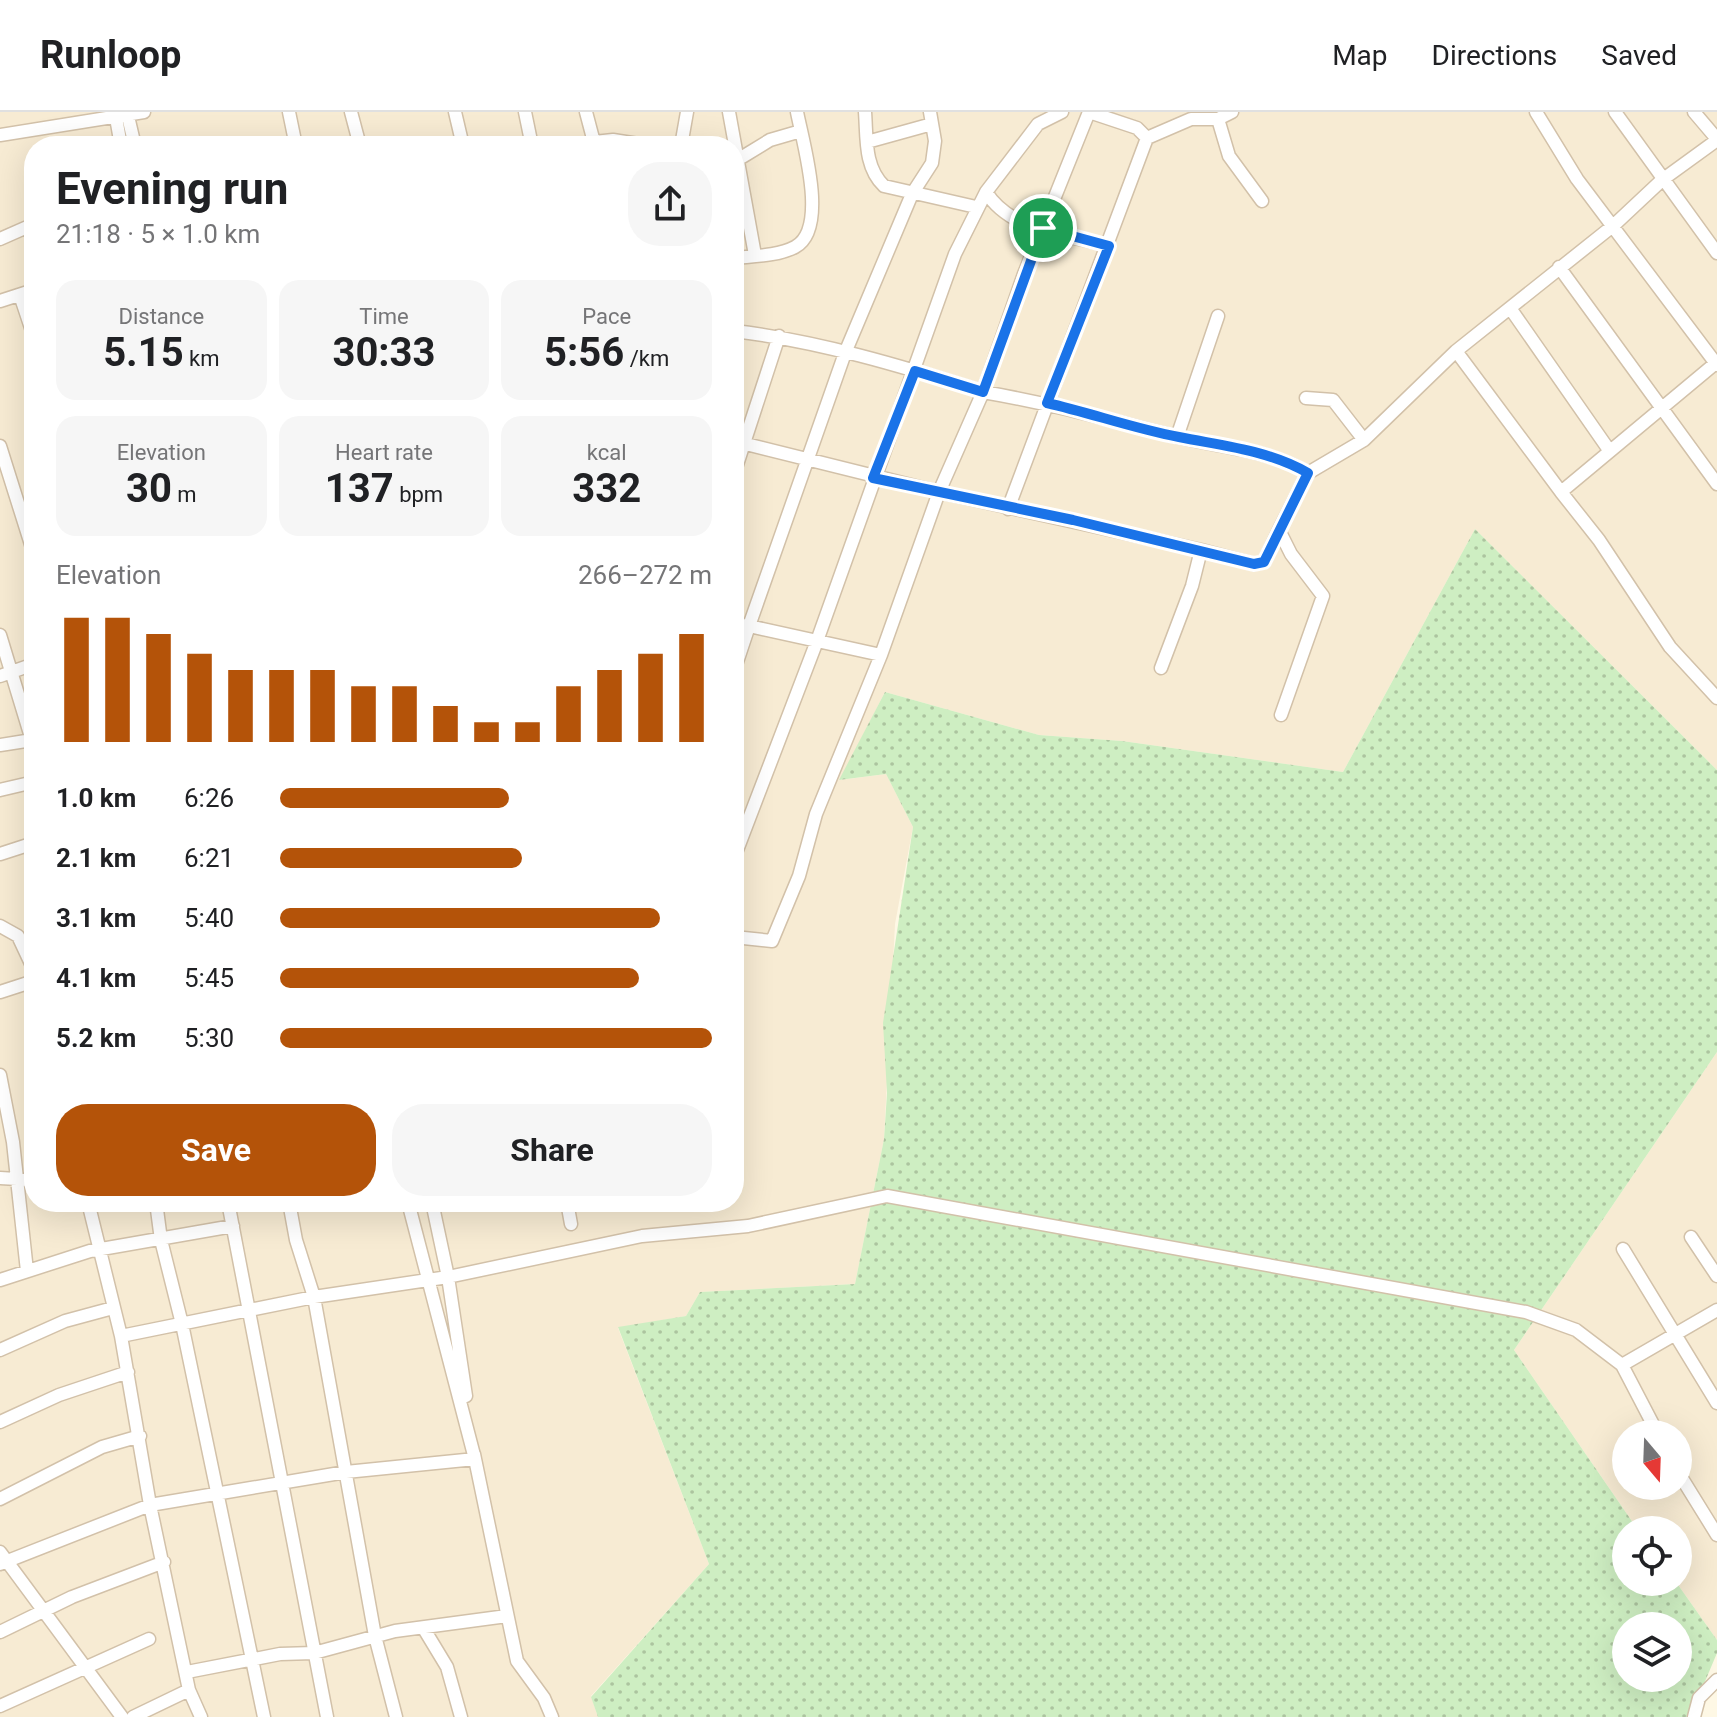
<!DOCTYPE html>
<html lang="en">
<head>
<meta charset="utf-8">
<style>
  body { margin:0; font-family:Roboto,sans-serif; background:#f6f6f6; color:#202124; height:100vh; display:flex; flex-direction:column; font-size:30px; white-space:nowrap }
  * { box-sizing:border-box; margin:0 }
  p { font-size:26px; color:#757577 }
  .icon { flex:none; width:44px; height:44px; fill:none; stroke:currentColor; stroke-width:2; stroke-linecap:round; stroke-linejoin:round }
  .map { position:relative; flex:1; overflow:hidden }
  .sheet { position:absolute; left:24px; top:24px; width:720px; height:1076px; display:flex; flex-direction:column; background:#fff; border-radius:32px; box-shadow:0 8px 32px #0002 }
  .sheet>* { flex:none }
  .needle { width:52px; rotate:161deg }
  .controls { position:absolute; left:1612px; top:1308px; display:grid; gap:16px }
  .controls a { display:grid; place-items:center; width:80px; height:80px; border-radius:50%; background:#fff; box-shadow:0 8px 32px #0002; font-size:40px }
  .pin { position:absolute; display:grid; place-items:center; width:68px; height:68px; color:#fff; margin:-34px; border:4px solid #fff; border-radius:50%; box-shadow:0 2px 8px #0007 }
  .round { display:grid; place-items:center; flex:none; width:84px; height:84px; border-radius:32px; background:#f6f6f6 }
  .summary { display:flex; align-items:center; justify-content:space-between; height:136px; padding:0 32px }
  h1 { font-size:44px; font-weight:700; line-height:60px }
  .metrics { display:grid; grid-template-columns:repeat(3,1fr); gap:12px; height:136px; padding:8px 32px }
  .metrics div { display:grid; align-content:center; border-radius:20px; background:#f6f6f6; text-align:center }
  .metrics b { font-size:40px; font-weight:700 }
  .metrics small { font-size:22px; font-weight:400 }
  .metrics p { font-size:22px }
  .chart { height:224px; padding:16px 32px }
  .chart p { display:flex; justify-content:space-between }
  .chart svg { width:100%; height:144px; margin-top:8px; stroke:#b45309; stroke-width:6 }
  .cta { display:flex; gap:16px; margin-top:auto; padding:16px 32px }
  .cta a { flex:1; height:92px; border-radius:32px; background:#b45309; color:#fff; font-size:32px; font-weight:700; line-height:92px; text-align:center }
  .cta a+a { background:#f6f6f6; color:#202124 }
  ul { padding:0 32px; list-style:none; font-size:26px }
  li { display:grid; grid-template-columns:128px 96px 1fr; align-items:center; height:60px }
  li i { height:20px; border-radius:10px; background:#b45309 }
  header { display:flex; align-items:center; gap:48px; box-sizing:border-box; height:112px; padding:0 40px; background:#fff; border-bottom:2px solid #e0e0e0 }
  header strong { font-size:38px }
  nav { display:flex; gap:44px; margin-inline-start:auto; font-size:28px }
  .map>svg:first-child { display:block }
  .residential { fill:#f7ebd3; fill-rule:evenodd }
  .grass { fill:url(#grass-dots); fill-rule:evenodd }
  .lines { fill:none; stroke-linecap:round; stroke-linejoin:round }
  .minor-casing { stroke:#d2c1a9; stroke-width:15 }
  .minor { stroke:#fff; stroke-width:12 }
  .route-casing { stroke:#fff; stroke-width:16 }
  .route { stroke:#1a73e8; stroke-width:10 }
</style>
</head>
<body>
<header>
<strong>Runloop</strong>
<nav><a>Map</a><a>Directions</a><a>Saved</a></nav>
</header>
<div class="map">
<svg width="1717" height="1605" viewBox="0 0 1717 1605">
  <defs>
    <pattern id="grass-dots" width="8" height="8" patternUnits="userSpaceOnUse" patternTransform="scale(2)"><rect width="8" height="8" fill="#ceeec2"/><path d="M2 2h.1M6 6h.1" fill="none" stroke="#acc49f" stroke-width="1.8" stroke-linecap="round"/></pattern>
  </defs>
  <rect width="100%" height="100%" fill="#fef8e5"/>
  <path class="residential" d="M 0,0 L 1717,0 L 1717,658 L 1475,417 L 1343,660 L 1122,629 L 1039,623 L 885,580 L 840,668 L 886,662 L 913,715 L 895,812 L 884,1027 L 855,1172 L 700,1180 L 686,1204 L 618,1216 L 709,1452 L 591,1584 L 598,1605 L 0,1605 ZM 34,34 L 734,34 L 734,1090 L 34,1090 Z
    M 1717,940 L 1717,1528 L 1676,1470 L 1678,1418 L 1638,1418 L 1514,1238 ZM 1626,1322 L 1678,1322 L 1678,1374 L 1626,1374 Z"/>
  <path class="grass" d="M 1475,417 L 1717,658 L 1717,940 L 1514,1238 L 1638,1418 L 1626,1418 L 1626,1470 L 1676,1470 L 1717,1528 L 1717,1541 L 1690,1605 L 598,1605 L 591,1585 L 709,1452 L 618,1215 L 686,1204 L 700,1180 L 855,1172 L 884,1027 L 887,981 L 883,911 L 913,715 L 886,662 L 839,668 L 885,580 L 1039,623 L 1122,629 L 1343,660 ZM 1626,1514 L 1678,1514 L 1678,1566 L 1626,1566 Z"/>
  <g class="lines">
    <defs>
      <path id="minor" d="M 115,0 L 121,34
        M 127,0 L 135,34
        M 289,0 L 296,34
        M 351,0 L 360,34
        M 455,0 L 463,34
        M 525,0 L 532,34
        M 586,0 L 595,34
        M 729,0 L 755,143
        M 865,0 C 867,26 864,55 884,74 L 976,95
        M 1089,0 L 1137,16 L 1147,26
        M 1536,0 L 1577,67 L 1717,253
        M 1615,0 L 1717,141
        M 1694,0 L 1717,27
        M 1218,7 L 1229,44 L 1262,89
        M 0,23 L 144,0
        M 1147,26 L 1191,7 L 1218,7 L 1232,0
        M 594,30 L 613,28 L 651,34
        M 867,30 L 932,12
        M 681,34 L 687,0
        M 739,47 L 770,28 L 801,19
        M 986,80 C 1011,120 1066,122 1109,134
        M 29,116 L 34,132
        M 0,127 L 34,112
        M 734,146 C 753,144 778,144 795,135 C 829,117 803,31 797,0
        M 1559,155 L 1717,372
        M 20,183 L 34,225
        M 0,189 L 34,178
        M 1510,196 L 1609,338
        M 734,219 C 818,229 902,254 983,280 L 1024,162 L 1089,0
        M 1456,239 L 1561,380 L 1717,250
        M 1306,286 L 1333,288 L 1364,328
        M 1177,325 L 1218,204
        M 734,329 L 939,380 L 983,280 C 1048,291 1110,308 1174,324 C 1220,336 1266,336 1308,361
        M 0,334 L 34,442
        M 734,362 L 779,224
        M 1561,380 L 1599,428 L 1670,535 L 1717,586
        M 1008,397 L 1147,26
        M 1201,438 L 1254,452 L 1264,450 L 1279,418
        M 734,512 L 749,514 L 734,559
        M 0,523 L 34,635
        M 881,543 L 749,514 L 845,241 L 912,82 L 932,51 L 935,29 L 930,0
        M 0,564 L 34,552
        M 1281,603 L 1323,484 L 1291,442 L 1279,418 L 1308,361 L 1364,328 L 1456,239 L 1614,113 L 1662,68 L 1717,28
        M 0,633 L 32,628
        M 0,678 L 34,670
        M 0,742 L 34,731
        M 734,746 L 817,529 L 955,142 L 986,80 L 1038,12 L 1062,0
        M 0,814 L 18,824 L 34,858
        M 734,825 L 772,829 L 799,764 L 816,702 L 881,543 L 939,380 L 1201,438 L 1192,474 L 1161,556
        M 0,880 L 34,869
        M 0,963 L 13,1030 L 27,1159
        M 0,1066 L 34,1068
        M 88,1090 L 121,1224 L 150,1393 L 189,1578 L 201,1605
        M 156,1090 L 161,1128 L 182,1212 L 264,1605
        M 228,1090 L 327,1605
        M 289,1090 L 296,1128 L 314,1185 L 375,1524 L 396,1605
        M 432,1090 L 448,1165 L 466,1284
        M 567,1090 L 571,1112
        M 1691,1125 L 1717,1164
        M 1623,1137 L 1717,1291
        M 0,1168 L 90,1139 L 233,1114
        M 121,1224 L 314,1185 L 448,1165 L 642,1124 L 748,1114 L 887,1084 L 1526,1200 L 1576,1218 L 1622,1253 L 1717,1198
        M 0,1238 L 65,1209 L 113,1196
        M 1622,1253 L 1658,1322
        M 0,1310 L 59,1283 L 128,1260
        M 474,1342 L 517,1549 L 544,1586 L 552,1605
        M 1678,1360 L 1717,1423
        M 0,1387 L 102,1335 L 140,1324
        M 0,1440 L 122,1605
        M 0,1452 L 150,1393 L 346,1360 L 475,1347 L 408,1090
        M 424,1517 L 447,1555 L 461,1605
        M 0,1520 L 72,1485 L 164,1450
        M 187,1560 L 280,1542 L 314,1541 L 395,1519 L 507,1504
        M 0,1594 L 149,1527
        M 133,1605 L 189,1578
        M 1694,1605 L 1699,1586 L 1717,1568"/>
    </defs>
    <use href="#minor" class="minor-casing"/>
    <use href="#minor" class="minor"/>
  </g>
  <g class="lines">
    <defs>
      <path id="route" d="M 1043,116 L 1109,134 L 1047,291 C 1091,301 1135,317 1179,325 C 1223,334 1268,338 1308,361 L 1264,450 L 1254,452 L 1073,408 L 873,366 L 915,259 L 983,280 Z"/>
    </defs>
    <use href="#route" class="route-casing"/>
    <use href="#route" class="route"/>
  </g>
</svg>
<div class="controls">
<a><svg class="needle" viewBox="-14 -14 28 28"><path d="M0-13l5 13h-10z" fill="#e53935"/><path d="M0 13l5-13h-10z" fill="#757577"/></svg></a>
<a><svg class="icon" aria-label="locate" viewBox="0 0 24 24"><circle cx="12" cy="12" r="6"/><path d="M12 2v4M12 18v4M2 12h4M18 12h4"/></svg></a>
<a><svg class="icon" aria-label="layers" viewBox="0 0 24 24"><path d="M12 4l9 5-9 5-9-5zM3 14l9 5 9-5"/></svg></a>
</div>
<div class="pin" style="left:1043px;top:116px;background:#1e9e55"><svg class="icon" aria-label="arrive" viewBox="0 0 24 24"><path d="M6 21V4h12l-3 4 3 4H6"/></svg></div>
<section class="sheet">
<div class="summary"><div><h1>Evening run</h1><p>21:18 · 5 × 1.0 km</p></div><a class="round"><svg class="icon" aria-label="share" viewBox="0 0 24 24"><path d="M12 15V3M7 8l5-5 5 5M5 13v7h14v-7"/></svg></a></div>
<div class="metrics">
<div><p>Distance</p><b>5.15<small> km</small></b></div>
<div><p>Time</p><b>30:33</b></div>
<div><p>Pace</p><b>5:56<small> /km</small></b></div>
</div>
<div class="metrics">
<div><p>Elevation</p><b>30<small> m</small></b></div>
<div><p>Heart rate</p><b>137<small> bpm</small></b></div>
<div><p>kcal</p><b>332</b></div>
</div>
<div class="chart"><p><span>Elevation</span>266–272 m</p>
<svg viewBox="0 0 160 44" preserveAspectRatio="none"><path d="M5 44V6M15 44V6M25 44V11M35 44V17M45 44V22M55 44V22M65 44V22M75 44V27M85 44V27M95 44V33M105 44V38M115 44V38M125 44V27M135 44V22M145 44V17M155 44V11"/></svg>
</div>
<ul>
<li><b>1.0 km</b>6:26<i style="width:53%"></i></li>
<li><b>2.1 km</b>6:21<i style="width:56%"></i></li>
<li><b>3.1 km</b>5:40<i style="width:88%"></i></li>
<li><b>4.1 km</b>5:45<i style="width:83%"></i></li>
<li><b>5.2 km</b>5:30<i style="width:100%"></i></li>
</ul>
<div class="cta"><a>Save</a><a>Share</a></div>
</section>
</div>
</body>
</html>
